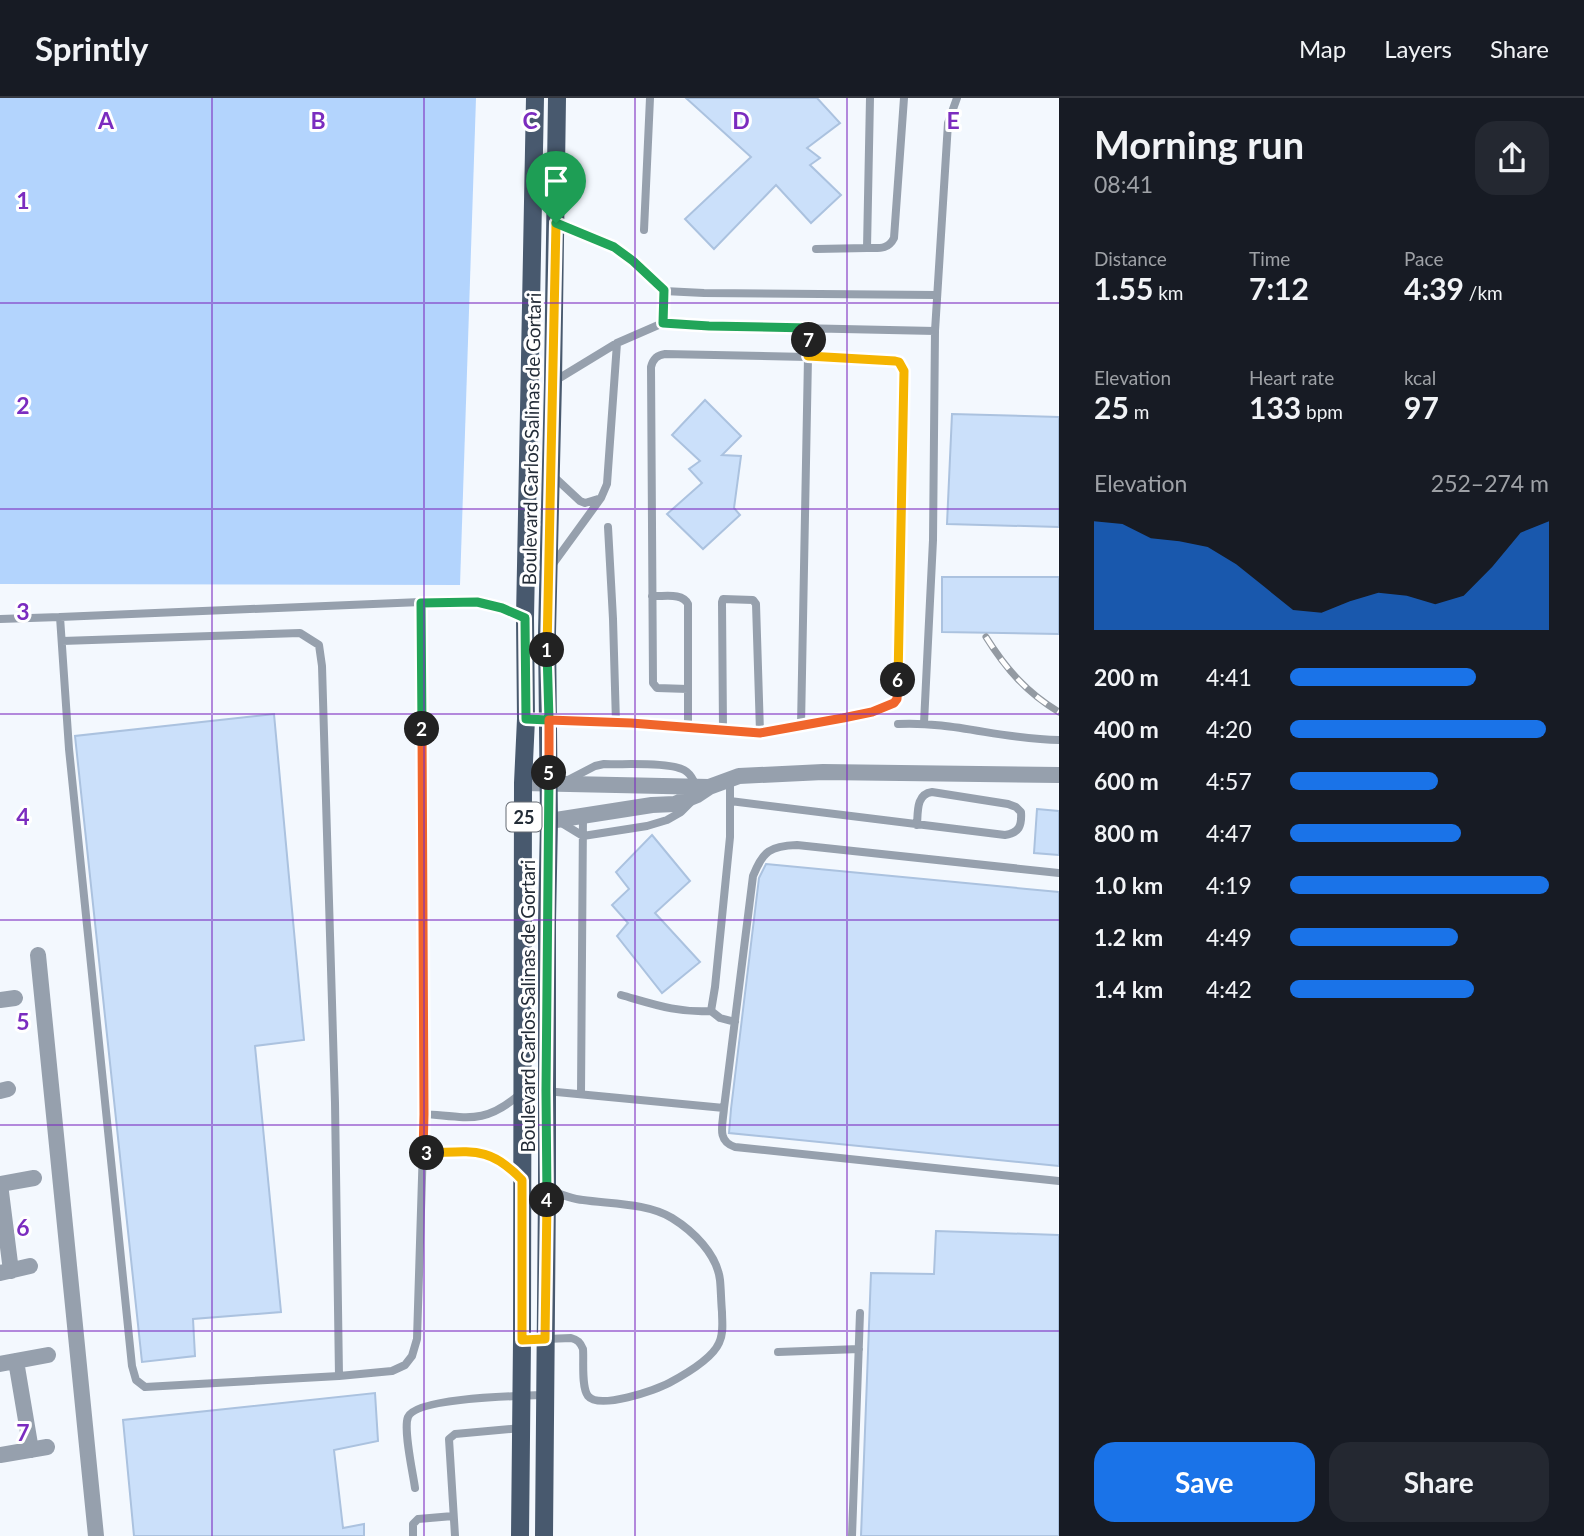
<!DOCTYPE html>
<html lang="en">
<head>
<meta charset="utf-8">
<style>
  body { margin:0; font-family:Lato,sans-serif; background:#242831; color:#f1f3f6; height:100vh; display:flex; flex-direction:column; font-size:26px; white-space:nowrap }
  * { box-sizing:border-box; margin:0 }
  p { font-size:23px; color:#9ea1a6 }
  .icon { flex:none; width:38px; height:38px; fill:none; stroke:currentColor; stroke-width:2; stroke-linecap:round; stroke-linejoin:round }
  .map { position:relative; flex:1; overflow:hidden }
  .panel { display:flex; flex-direction:column; background:#171b24; width:525px }
  .panel>* { flex:none }
  .pin { position:absolute; display:grid; place-items:center; width:60px; height:60px; color:#fff; margin:-72px -30px; border-radius:50% 50% 50% 0; rotate:-45deg; box-shadow:0 0 7px #0007 }
  .pin .icon { rotate:45deg }
  .km { position:absolute; width:35px; height:35px; margin:-18px; border-radius:50%; background:#222; color:#fff; font-size:19px; line-height:35px; text-align:center }
  .round { display:grid; place-items:center; flex:none; width:74px; height:74px; border-radius:21px; background:#242831 }
  .summary { display:flex; align-items:center; justify-content:space-between; height:119px; padding:0 35px }
  h1 { font-size:38px; font-weight:700; line-height:52px }
  .metrics { display:grid; grid-template-columns:repeat(3,1fr); gap:10px; height:119px; padding:7px 35px }
  .metrics div { display:grid; align-content:center }
  .metrics b { font-size:30px; font-weight:700 }
  .metrics small { font-size:19px; font-weight:400 }
  .metrics p { font-size:19px }
  .chart { height:196px; padding:14px 35px }
  .chart p { display:flex; justify-content:space-between }
  .chart svg { width:100%; height:126px; margin-top:7px; fill:#1a73e8; opacity:.7 }
  .action { display:flex; gap:14px; margin-top:auto; padding:14px 35px }
  .action a { flex:1; height:80px; border-radius:21px; background:#1a73e8; color:#fff; font-size:28px; font-weight:700; line-height:80px; text-align:center }
  .action a+a { background:#242831; color:#f1f3f6 }
  ul { padding:0 35px; list-style:none; font-size:23px }
  li { display:grid; grid-template-columns:112px 84px 1fr; align-items:center; height:52px }
  li i { height:18px; border-radius:9px; background:#1a73e8 }
  header { display:flex; align-items:center; gap:42px; box-sizing:border-box; height:98px; padding:0 35px; background:#171b24; border-bottom:2px solid #363941 }
  header strong { font-size:33px }
  nav { display:flex; gap:38px; margin-inline-start:auto; font-size:24px }
  main { display:flex; flex:1; min-height:0 }
  .map>svg:first-child { display:block }
  .green { fill:#b3d4fd }
  .building { fill:#cbe0fa; stroke:#abc2df; stroke-width:2 }
  .lines { fill:none; stroke-linecap:round; stroke-linejoin:round }
  .service { stroke:#96a0ad; stroke-width:8 }
  .minor { stroke:#96a0ad; stroke-width:16 }
  .primary { stroke:#48596e; stroke-width:18 }
  .rail-casing { stroke:#939aa2; stroke-width:7 }
  .rail { stroke:#fff; stroke-width:4.5; stroke-dasharray:13; stroke-linecap:butt }
  .split-1-casing { stroke:#fff; stroke-width:14 }
  .split-2-casing { stroke:#fff; stroke-width:14 }
  .split-3-casing { stroke:#fff; stroke-width:14 }
  .split-4-casing { stroke:#fff; stroke-width:14 }
  .split-5-casing { stroke:#fff; stroke-width:14 }
  .split-6-casing { stroke:#fff; stroke-width:14 }
  .split-7-casing { stroke:#fff; stroke-width:14 }
  .split-8-casing { stroke:#fff; stroke-width:14 }
  .split-1 { stroke:#f5b400; stroke-width:9 }
  .split-2 { stroke:#22a559; stroke-width:9 }
  .split-3 { stroke:#f0652b; stroke-width:9 }
  .split-4 { stroke:#f5b400; stroke-width:9 }
  .split-5 { stroke:#22a559; stroke-width:9 }
  .split-6 { stroke:#f0652b; stroke-width:9 }
  .split-7 { stroke:#f5b400; stroke-width:9 }
  .split-8 { stroke:#22a559; stroke-width:9 }
  .grid { fill:none; stroke:#7b2cbf; stroke-width:2; stroke-opacity:0.55 }
  .labels { text-anchor:middle; dominant-baseline:central; stroke-width:6; stroke-linejoin:round; paint-order:stroke }
  .shield { fill:#fff; stroke:#656b73; stroke-width:2 }
  .shield-label { font-size:18px; font-weight:bold; fill:#232c37 }
  .street-label { font-size:19px; fill:#232c37; stroke:#fff }
  .grid-label { font-size:23px; text-anchor:middle; font-weight:bold; fill:#7b2cbf; stroke:#fff; stroke-width:6; stroke-linejoin:round; paint-order:stroke }
</style>
</head>
<body>
<header>
<strong>Sprintly</strong>
<nav><a>Map</a><a>Layers</a><a>Share</a></nav>
</header>
<main>
<div class="map">
<svg width="1059" height="1438" viewBox="0 0 1059 1438">
  <rect width="100%" height="100%" fill="#f3f8fe"/>
  <path class="green" d="M 0,0 L 476,0 L 460,487 L 0,486 Z"/>
  <path class="building" d="M 686,0 L 817,0 L 840,25 L 807,50 L 820,60 L 810,67 L 841,97 L 811,125 L 776,87 L 714,151 L 685,121 L 751,59 Z
    M 705,302 L 741,338 L 722,357 L 741,358 L 734,410 L 740,417 L 703,451 L 667,416 L 702,385 L 689,371 L 700,363 L 672,337 Z
    M 952,316 L 1059,319 L 1059,429 L 947,426 Z
    M 942,479 L 1059,479 L 1059,536 L 942,534 Z
    M 274,616 L 304,942 L 255,948 L 281,1214 L 193,1221 L 195,1258 L 142,1264 L 75,638 Z
    M 1037,711 L 1059,713 L 1059,757 L 1034,755 Z
    M 652,737 L 690,783 L 655,815 L 700,864 L 662,895 L 617,838 L 628,825 L 612,807 L 629,791 L 616,774 Z
    M 766,766 L 1059,794 L 1059,1068 L 729,1035 L 731,1011 L 759,780 Z
    M 936,1133 L 1059,1137 L 1059,1438 L 861,1438 L 871,1175 L 934,1176 Z
    M 375,1295 L 378,1343 L 334,1352 L 343,1430 L 364,1426 L 364,1438 L 134,1438 L 123,1322 Z"/>
  <g class="lines">
    <path class="service" d="M 870,0 L 867,150 C 879,150 888,152 894,140 L 904,0
      M 556,125 L 614,149 L 633,163 L 664,193 L 704,195 L 936,197
      M 644,132 L 650,0
      M 816,151 L 867,150
      M 663,225 L 664,193
      M 553,284 L 617,245 L 663,225 L 709,228 L 935,233
      M 552,377 L 580,403 L 585,405 L 598,401
      M 608,429 L 613,521 L 616,625
      M 553,466 L 601,400 L 607,386 L 617,245
      M 652,498 C 663,499 682,494 688,506 L 688,630
      M 421,504 L 424,1016 L 417,1241 L 412,1258 L 405,1267 L 392,1273 L 339,1278 L 145,1289 L 136,1282 L 132,1268 L 69,651 L 60,519 L 421,504 L 477,504 L 502,510 L 524,519
      M 0,521 L 60,519
      M 62,543 L 300,535 L 319,547 L 322,568 L 335,1005 L 339,1278
      M 688,591 L 657,590 L 653,585 L 651,269 C 653,261 657,257 665,256 L 808,259 L 876,261 L 899,264 L 904,273 L 897,601 C 884,616 823,624 801,628 L 808,259 L 809,230
      M 526,621 L 631,625 L 760,634 L 801,628
      M 924,625 L 933,442 L 935,233 L 948,25 L 957,0
      M 898,626 C 952,623 1005,642 1059,642
      M 723,632 L 722,504 L 723,501 L 753,502 L 756,506 L 760,634
      M 568,682 L 595,668 L 604,666 C 622,667 674,663 687,674 C 692,678 694,683 696,688
      M 730,703 L 1005,737 C 1019,735 1022,728 1021,714 L 1016,709 L 1008,706 L 932,694 C 916,696 918,714 917,727
      M 560,724 L 583,738 L 647,728 L 667,722 L 681,714 L 690,705
      M 621,897 C 653,906 677,915 711,913 L 715,889 L 730,739 L 730,680
      M 711,913 L 720,920 L 735,924
      M 546,993 L 724,1010 L 753,778 C 763,753 770,748 797,747 L 1059,775
      M 581,996 L 583,718
      M 724,1010 C 723,1026 716,1043 735,1049 L 1059,1083
      M 424,1016 C 467,1019 485,1027 520,996
      M 423,1055 C 465,1054 488,1047 520,1080
      M 522,1242 L 571,1240 C 578,1242 580,1244 583,1251 C 584,1262 581,1289 588,1298 C 599,1312 656,1292 669,1285 C 684,1277 712,1261 719,1245 C 724,1235 722,1224 722,1214 C 721,1203 721,1192 720,1182 C 717,1156 693,1133 672,1120 C 648,1105 610,1106 583,1102 C 571,1101 559,1096 547,1091
      M 778,1254 L 859,1251
      M 415,1390 C 413,1375 403,1331 408,1319 C 416,1299 523,1298 545,1297
      M 413,1438 L 413,1426 L 418,1421 L 453,1418
      M 455,1438 L 449,1341 L 455,1336 L 521,1330
      M 852,1438 L 860,1215"/>
    <path class="minor" d="M 523,685 L 709,689
      M 524,727 L 652,707 L 675,706 L 697,697 L 709,689 L 739,678 L 823,674 L 1059,677
      M 38,857 L 96,1438
      M 0,902 L 15,900
      M 0,993 L 8,991
      M 0,1086 L 11,1173
      M 0,1086 L 34,1080
      M 0,1175 L 30,1168
      M 16,1263 L 31,1352
      M 0,1266 L 48,1257
      M 0,1357 L 47,1349"/>
    <path class="primary" d="M 520,1438 L 522,1242 L 523,685 L 526,621 L 525,520 L 535,0
      M 544,1438 L 547,1091 L 547,824 L 549,723 L 547,535 L 553,284 L 557,0"/>
    <defs>
      <path id="rail" d="M 986,539 C 1006,571 1027,595 1059,614"/>
    </defs>
    <use href="#rail" class="rail-casing"/>
    <use href="#rail" class="rail"/>
  </g>
  <g class="lines">
    <defs>
      <path id="split-1" d="M 547,552 L 556,125"/>
      <path id="split-2" d="M 422,631 L 421,505 L 477,504 L 502,510 L 525,520 L 526,621 L 549,622 L 547,552"/>
      <path id="split-3" d="M 422,631 L 424,1016 L 423,1055 L 427,1055"/>
      <path id="split-4" d="M 427,1055 C 471,1054 489,1047 522,1082 L 522,1242 L 545,1241 L 547,1102"/>
      <path id="split-5" d="M 547,1102 L 546,993 L 549,675"/>
      <path id="split-6" d="M 549,675 L 549,622 L 631,625 L 760,635 L 843,620 L 872,614 L 894,605 L 897,601 L 898,582"/>
      <path id="split-7" d="M 809,242 L 808,258 L 895,263 L 899,264 L 904,273 L 898,582"/>
      <path id="split-8" d="M 556,125 L 614,149 L 633,163 L 664,192 L 663,225 L 709,228 L 810,230 L 809,242"/>
    </defs>
    <use href="#split-1" class="split-1-casing"/>
    <use href="#split-2" class="split-2-casing"/>
    <use href="#split-3" class="split-3-casing"/>
    <use href="#split-4" class="split-4-casing"/>
    <use href="#split-5" class="split-5-casing"/>
    <use href="#split-6" class="split-6-casing"/>
    <use href="#split-7" class="split-7-casing"/>
    <use href="#split-8" class="split-8-casing"/>
    <use href="#split-1" class="split-1"/>
    <use href="#split-2" class="split-2"/>
    <use href="#split-3" class="split-3"/>
    <use href="#split-4" class="split-4"/>
    <use href="#split-5" class="split-5"/>
    <use href="#split-6" class="split-6"/>
    <use href="#split-7" class="split-7"/>
    <use href="#split-8" class="split-8"/>
  </g>
  <path class="grid" d="M 212,0 L 212,1438M 424,0 L 424,1438M 635,0 L 635,1438M 847,0 L 847,1438M 0,205 L 1059,205M 0,411 L 1059,411M 0,616 L 1059,616M 0,822 L 1059,822M 0,1027 L 1059,1027M 0,1233 L 1059,1233"/>
  <g class="labels">
    <rect class="shield" x="506.5" y="704.5" width="35" height="29" rx="5"/>
    <g class="shield-label">
      <text x="524" y="719">25</text>
    </g>
    <g class="street-label">
      <text transform="translate(531 341) rotate(-89)">Boulevard Carlos Salinas de Gortari</text>
      <text transform="translate(527 908) rotate(-90)">Boulevard Carlos Salinas de Gortari</text>
    </g>
  </g>
  <g class="grid-label">
    <text x="106" y="31">A</text>
    <text x="318" y="31">B</text>
    <text x="530" y="31">C</text>
    <text x="741" y="31">D</text>
    <text x="953" y="31">E</text>
    <text x="23" y="111">1</text>
    <text x="23" y="316">2</text>
    <text x="23" y="522">3</text>
    <text x="23" y="727">4</text>
    <text x="23" y="932">5</text>
    <text x="23" y="1138">6</text>
    <text x="23" y="1343">7</text>
  </g>
</svg>
<div class="pin" style="left:556px;top:125px;background:#1e9e55"><svg class="icon" aria-label="arrive" viewBox="0 0 24 24"><path d="M6 21V4h12l-3 4 3 4H6"/></svg></div>
<b class="km" style="left:547px;top:552px">1</b>
<b class="km" style="left:422px;top:631px">2</b>
<b class="km" style="left:427px;top:1055px">3</b>
<b class="km" style="left:547px;top:1102px">4</b>
<b class="km" style="left:549px;top:675px">5</b>
<b class="km" style="left:898px;top:582px">6</b>
<b class="km" style="left:809px;top:242px">7</b>
</div>
<section class="panel">
<div class="summary"><div><h1>Morning run</h1><p>08:41</p></div><a class="round"><svg class="icon" aria-label="share" viewBox="0 0 24 24"><path d="M12 15V3M7 8l5-5 5 5M5 13v7h14v-7"/></svg></a></div>
<div class="metrics">
<div><p>Distance</p><b>1.55<small> km</small></b></div>
<div><p>Time</p><b>7:12</b></div>
<div><p>Pace</p><b>4:39<small> /km</small></b></div>
</div>
<div class="metrics">
<div><p>Elevation</p><b>25<small> m</small></b></div>
<div><p>Heart rate</p><b>133<small> bpm</small></b></div>
<div><p>kcal</p><b>97</b></div>
</div>
<div class="chart"><p><span>Elevation</span>252–274 m</p>
<svg viewBox="0 0 160 44" preserveAspectRatio="none"><path d="M0 44V6L10 7L20 12L30 13L40 15L50 21L60 29L70 37L80 38L90 34L100 31L110 32L120 35L130 32L140 22L150 10L160 6V44z"/></svg>
</div>
<ul>
<li><b>200 m</b>4:41<i style="width:72%"></i></li>
<li><b>400 m</b>4:20<i style="width:99%"></i></li>
<li><b>600 m</b>4:57<i style="width:57%"></i></li>
<li><b>800 m</b>4:47<i style="width:66%"></i></li>
<li><b>1.0 km</b>4:19<i style="width:100%"></i></li>
<li><b>1.2 km</b>4:49<i style="width:65%"></i></li>
<li><b>1.4 km</b>4:42<i style="width:71%"></i></li>
</ul>
<div class="action"><a>Save</a><a>Share</a></div>
</section>
</main>
</body>
</html>
